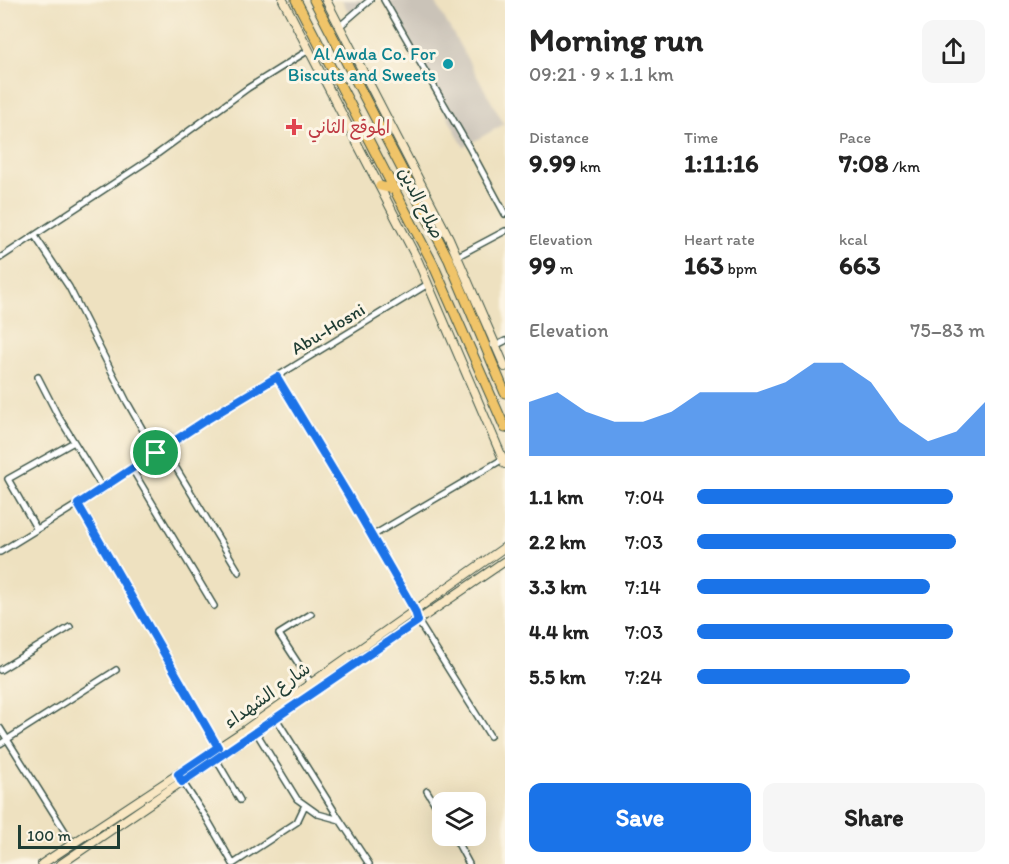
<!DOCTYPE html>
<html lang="en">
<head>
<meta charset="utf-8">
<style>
  body { margin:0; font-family:Itim,"Playpen Sans Arabic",sans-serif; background:#f6f6f6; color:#222; height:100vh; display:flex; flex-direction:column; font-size:22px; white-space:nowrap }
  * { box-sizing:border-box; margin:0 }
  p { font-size:20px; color:#767676 }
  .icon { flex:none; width:33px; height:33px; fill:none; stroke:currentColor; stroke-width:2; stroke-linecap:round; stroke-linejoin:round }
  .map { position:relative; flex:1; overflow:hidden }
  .side { display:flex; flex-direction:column; background:#fff; width:504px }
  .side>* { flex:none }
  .fabs { position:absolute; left:432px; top:792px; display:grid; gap:12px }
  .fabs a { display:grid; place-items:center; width:54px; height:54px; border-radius:12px; background:#fff; box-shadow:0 6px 24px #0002; font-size:30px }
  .scale { position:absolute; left:18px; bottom:15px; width:102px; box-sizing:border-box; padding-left:6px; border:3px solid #1f3d34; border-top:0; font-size:16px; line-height:21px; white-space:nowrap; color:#1f3d34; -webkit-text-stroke:4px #fcf5e5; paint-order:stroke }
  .pin { position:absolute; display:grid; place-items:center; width:51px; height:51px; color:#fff; margin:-26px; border:3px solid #fff; border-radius:50%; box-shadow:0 2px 6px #0007 }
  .round { display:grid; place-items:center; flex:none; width:63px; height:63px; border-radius:12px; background:#f6f6f6 }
  .summary { display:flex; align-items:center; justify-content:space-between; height:102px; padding:0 24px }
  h1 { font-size:33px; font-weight:800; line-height:45px }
  .stats { display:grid; grid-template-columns:repeat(3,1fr); gap:9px; height:102px; padding:6px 24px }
  .stats div { display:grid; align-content:center }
  .stats b { font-size:26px; font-weight:800 }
  .stats small { font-size:16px; font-weight:400 }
  .stats p { font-size:16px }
  .chart { height:168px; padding:12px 24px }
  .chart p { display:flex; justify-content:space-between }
  .chart svg { width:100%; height:108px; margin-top:6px; fill:#1a73e8; opacity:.7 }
  .button { display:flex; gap:12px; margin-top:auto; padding:12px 24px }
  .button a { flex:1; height:69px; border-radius:12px; background:#1a73e8; color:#fff; font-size:24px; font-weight:800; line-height:69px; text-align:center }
  .button a+a { background:#f6f6f6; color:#222 }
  ul { padding:0 24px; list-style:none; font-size:20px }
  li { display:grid; grid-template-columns:96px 72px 1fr; align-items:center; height:45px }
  li i { height:15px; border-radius:8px; background:#1a73e8 }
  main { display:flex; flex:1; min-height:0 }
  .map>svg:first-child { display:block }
  .industrial { fill:#cac3b8 }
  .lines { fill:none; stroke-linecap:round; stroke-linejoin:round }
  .minor-casing { stroke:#3e5649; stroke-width:8 }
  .secondary-casing { stroke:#3e5649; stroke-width:10 }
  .trunk-casing { stroke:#3e5649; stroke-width:11 }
  .minor { stroke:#fff; stroke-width:5 }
  .secondary { stroke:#f9e7c3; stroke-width:8 }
  .trunk { stroke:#f0c469; stroke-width:9 }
  .route-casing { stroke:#fff; stroke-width:12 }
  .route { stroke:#1a73e8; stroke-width:8 }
  .culture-dot { fill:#0f9aa8; stroke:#fcf5e5; stroke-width:2 }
  .health-dot { fill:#e0444e; stroke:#fcf5e5; stroke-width:2 }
  .labels { text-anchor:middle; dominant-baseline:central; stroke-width:6; stroke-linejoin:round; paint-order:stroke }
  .culture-label { font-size:18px; fill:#0d838f; stroke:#fcf5e5; text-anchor:end }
  .health-label { font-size:18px; fill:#be3a42; stroke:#fcf5e5; text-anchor:start }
  .street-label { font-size:18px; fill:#1f3d34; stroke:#fcf5e5 }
</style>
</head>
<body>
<main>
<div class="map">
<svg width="505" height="864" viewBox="0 0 505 864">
  <rect width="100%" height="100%" fill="#fcf5e5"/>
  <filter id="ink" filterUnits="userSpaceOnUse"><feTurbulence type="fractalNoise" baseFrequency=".0167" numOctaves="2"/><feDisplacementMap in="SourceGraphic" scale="12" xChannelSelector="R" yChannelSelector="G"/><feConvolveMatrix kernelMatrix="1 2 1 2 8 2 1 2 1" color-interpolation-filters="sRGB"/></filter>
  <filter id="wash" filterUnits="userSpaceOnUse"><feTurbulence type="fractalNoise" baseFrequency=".008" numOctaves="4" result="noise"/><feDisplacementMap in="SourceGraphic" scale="24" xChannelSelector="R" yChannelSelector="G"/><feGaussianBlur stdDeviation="1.35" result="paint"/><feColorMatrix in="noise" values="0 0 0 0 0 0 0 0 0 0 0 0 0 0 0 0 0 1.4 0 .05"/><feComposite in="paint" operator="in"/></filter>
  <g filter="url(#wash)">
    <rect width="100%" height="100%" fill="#eee1c0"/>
    <path class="industrial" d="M 342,0 L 369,0 L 350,15 Z
      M 385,0 L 434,0 L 504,124 L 464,147 Z"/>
  </g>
  <g filter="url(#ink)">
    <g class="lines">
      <defs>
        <path id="minor" d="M 384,0 L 470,149 L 505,214
          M 340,26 L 370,0
          M 35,236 L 69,287 L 127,402 L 156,453
          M 456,257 L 505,231
          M 0,258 L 149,160 L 248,88 L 309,50
          M 493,345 L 497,345 L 505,341
          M 38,377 L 57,414 L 103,489
          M 277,377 L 347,493 L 415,611 L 418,621 L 490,736
          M 164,448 L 239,572
          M 132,469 L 214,606
          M 78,504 L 218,746
          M 36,528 L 8,479 L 74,442
          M 372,536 L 503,459
          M 0,552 L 78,504 L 206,420 L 428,284
          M 311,614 L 279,634 L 311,683
          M 0,670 L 70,627
          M 274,715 L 340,820
          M 0,728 L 73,844
          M 256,732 L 297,799 L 318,814 L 340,820 L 369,864
          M 0,744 L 116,670
          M 216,759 L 240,800
          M 182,781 L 207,819 L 233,864
          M 427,791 L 442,816
          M 454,836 L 469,864
          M 233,864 L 297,822 L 305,805"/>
        <path id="secondary" d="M 283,0 L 418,261 L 505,464
          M 326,0 L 449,238 L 505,367
          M 42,864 L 242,732 L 505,547
          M 61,864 L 505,561"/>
        <path id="trunk" d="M 296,0 L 433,264 L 505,428
          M 314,0 L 449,260 L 505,393
          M 380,186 L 396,190"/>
      </defs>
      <use href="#minor" class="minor-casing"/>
      <use href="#secondary" class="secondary-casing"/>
      <use href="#trunk" class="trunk-casing"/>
      <use href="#minor" class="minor"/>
      <use href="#secondary" class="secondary"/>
      <use href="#trunk" class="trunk"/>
    </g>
  </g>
  <g class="lines" filter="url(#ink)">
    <defs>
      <path id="route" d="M 277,377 L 347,493 L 415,611 L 418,621 L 182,782 L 178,774 L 218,747 L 78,504 L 206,420 Z"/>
    </defs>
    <use href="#route" class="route-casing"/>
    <use href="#route" class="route"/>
  </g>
  <circle class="culture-dot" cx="448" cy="64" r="6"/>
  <path class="health-dot" d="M291 118h6v6h6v6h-6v6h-6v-6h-6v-6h6z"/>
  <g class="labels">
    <g class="culture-label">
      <text x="436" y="54">Al Awda Co. For<tspan x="436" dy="21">Biscuts and Sweets</tspan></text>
    </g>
    <g class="health-label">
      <text x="308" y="127">الموقع الثاني</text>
    </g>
    <g class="street-label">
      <text transform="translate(421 203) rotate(63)">صلاح الدين</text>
      <text transform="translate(328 329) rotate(-31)">Abu-Hosni</text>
      <text transform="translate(267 695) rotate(-35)">شارع الشهداء</text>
    </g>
  </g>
</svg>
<div class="fabs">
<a><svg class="icon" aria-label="layers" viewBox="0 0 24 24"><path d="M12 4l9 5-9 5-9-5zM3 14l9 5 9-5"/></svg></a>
</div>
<div class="scale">100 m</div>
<div class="pin" style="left:156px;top:453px;background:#1e9e55"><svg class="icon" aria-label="arrive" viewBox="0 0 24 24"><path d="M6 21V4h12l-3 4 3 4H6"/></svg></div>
</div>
<section class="side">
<div class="summary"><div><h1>Morning run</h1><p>09:21 · 9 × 1.1 km</p></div><a class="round"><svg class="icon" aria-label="share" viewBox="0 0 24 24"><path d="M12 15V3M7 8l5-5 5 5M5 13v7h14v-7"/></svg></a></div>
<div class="stats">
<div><p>Distance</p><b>9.99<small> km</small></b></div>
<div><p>Time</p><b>1:11:16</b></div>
<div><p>Pace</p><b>7:08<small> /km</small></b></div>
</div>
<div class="stats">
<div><p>Elevation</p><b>99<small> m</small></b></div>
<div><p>Heart rate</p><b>163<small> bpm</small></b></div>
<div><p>kcal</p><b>663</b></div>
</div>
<div class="chart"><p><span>Elevation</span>75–83 m</p>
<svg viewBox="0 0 160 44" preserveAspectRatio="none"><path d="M0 44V22L10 18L20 26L30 30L40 30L50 26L60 18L70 18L80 18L90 14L100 6L110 6L120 14L130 30L140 38L150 34L160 22V44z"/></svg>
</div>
<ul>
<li><b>1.1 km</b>7:04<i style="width:89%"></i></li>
<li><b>2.2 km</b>7:03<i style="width:90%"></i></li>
<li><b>3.3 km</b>7:14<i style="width:81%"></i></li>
<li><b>4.4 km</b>7:03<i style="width:89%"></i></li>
<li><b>5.5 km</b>7:24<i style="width:74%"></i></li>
</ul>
<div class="button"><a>Save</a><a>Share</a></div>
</section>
</main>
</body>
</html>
